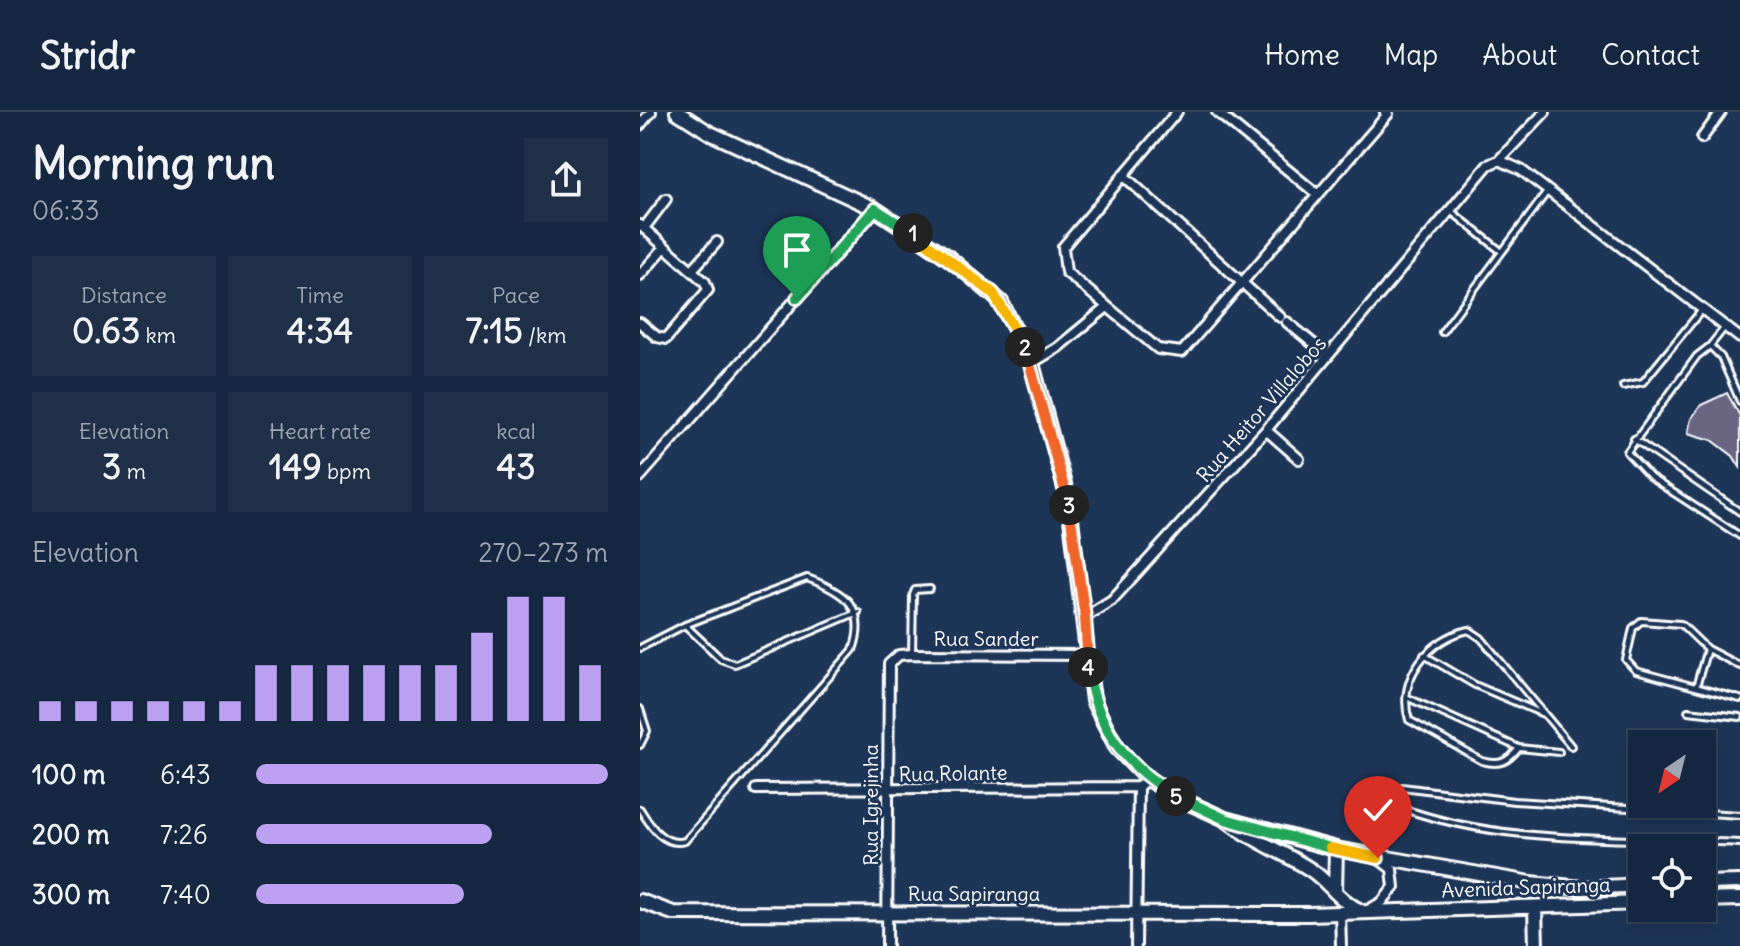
<!DOCTYPE html>
<html lang="en">
<head>
<meta charset="utf-8">
<style>
  body { margin:0; font-family:Delius,sans-serif; background:#1f3048; color:#f1f3f6; height:100vh; display:flex; flex-direction:column; font-size:30px; white-space:nowrap }
  * { box-sizing:border-box; margin:0 }
  p { font-size:26px; color:#9ea6b1 }
  .icon { flex:none; width:44px; height:44px; fill:none; stroke:currentColor; stroke-width:2; stroke-linecap:round; stroke-linejoin:round }
  .map { position:relative; flex:1; overflow:hidden }
  .sheet { display:flex; flex-direction:column; background:#162841; width:640px }
  .sheet>* { flex:none }
  .needle { width:52px; rotate:215deg }
  .buttons { position:absolute; left:988px; top:618px; display:grid; gap:16px }
  .buttons a { display:grid; place-items:center; width:88px; height:88px; border-radius:0px; background:#162841; box-shadow:0 4px 20px #0003,0 0 0 2px #35445a; font-size:40px }
  .pin { position:absolute; display:grid; place-items:center; width:68px; height:68px; color:#fff; margin:-82px -34px; border-radius:50% 50% 50% 0; rotate:-45deg; box-shadow:0 0 8px #0007 }
  .pin .icon { rotate:45deg }
  .km { position:absolute; width:40px; height:40px; margin:-20px; border-radius:50%; background:#222; color:#fff; font-size:22px; line-height:40px; text-align:center }
  .round { display:grid; place-items:center; flex:none; width:84px; height:84px; border-radius:0px; background:#1f3048 }
  .summary { display:flex; align-items:center; justify-content:space-between; height:136px; padding:0 32px }
  h1 { font-size:44px; font-weight:800; line-height:60px }
  .metrics { display:grid; grid-template-columns:repeat(3,1fr); gap:12px; height:136px; padding:8px 32px }
  .metrics div { display:grid; align-content:center; border-radius:0px; background:#1f3048; text-align:center }
  .metrics b { font-size:34px; font-weight:800 }
  .metrics small { font-size:22px; font-weight:400 }
  .metrics p { font-size:22px }
  .chart { height:224px; padding:16px 32px }
  .chart p { display:flex; justify-content:space-between }
  .chart svg { width:100%; height:144px; margin-top:8px; stroke:#bca0f2; stroke-width:6 }
  ul { padding:0 32px; list-style:none; font-size:26px }
  li { display:grid; grid-template-columns:128px 96px 1fr; align-items:center; height:60px }
  li i { height:20px; border-radius:10px; background:#bca0f2 }
  header { display:flex; align-items:center; gap:48px; box-sizing:border-box; height:112px; padding:0 40px; background:#162841; border-bottom:2px solid #35445a }
  header strong { font-size:38px }
  nav { display:flex; gap:44px; margin-inline-start:auto; font-size:28px }
  main { display:flex; flex:1; min-height:0 }
  .map>svg:first-child { display:block }
  .building { fill:#6a6582; stroke:#fff; stroke-width:2 }
  .lines { fill:none; stroke-linecap:round; stroke-linejoin:round }
  .lane-casing { stroke:#fff; stroke-width:10 }
  .street-casing { stroke:#fff; stroke-width:14 }
  .secondary-casing { stroke:#fff; stroke-width:18 }
  .lane { stroke:#1d3557; stroke-width:4 }
  .street { stroke:#1d3557; stroke-width:8 }
  .secondary { stroke:#1d3557; stroke-width:12 }
  .split-1-casing { stroke:#fff; stroke-width:16 }
  .split-2-casing { stroke:#fff; stroke-width:16 }
  .split-3-casing { stroke:#fff; stroke-width:16 }
  .split-4-casing { stroke:#fff; stroke-width:16 }
  .split-5-casing { stroke:#fff; stroke-width:16 }
  .split-6-casing { stroke:#fff; stroke-width:16 }
  .split-7-casing { stroke:#fff; stroke-width:16 }
  .split-1 { stroke:#22a559; stroke-width:10 }
  .split-2 { stroke:#f5b400; stroke-width:10 }
  .split-3 { stroke:#f0652b; stroke-width:10 }
  .split-4 { stroke:#f0652b; stroke-width:10 }
  .split-5 { stroke:#22a559; stroke-width:10 }
  .split-6 { stroke:#22a559; stroke-width:10 }
  .split-7 { stroke:#f5b400; stroke-width:10 }
  .labels { text-anchor:middle; dominant-baseline:central; stroke-width:6; stroke-linejoin:round; paint-order:stroke }
  .street-label { font-size:20px; fill:#fff; stroke:#1d3557 }
</style>
</head>
<body>
<header>
<strong>Stridr</strong>
<nav><a>Home</a><a>Map</a><a>About</a><a>Contact</a></nav>
</header>
<main>
<section class="sheet">
<div class="summary"><div><h1>Morning run</h1><p>06:33</p></div><a class="round"><svg class="icon" aria-label="share" viewBox="0 0 24 24"><path d="M12 15V3M7 8l5-5 5 5M5 13v7h14v-7"/></svg></a></div>
<div class="metrics">
<div><p>Distance</p><b>0.63<small> km</small></b></div>
<div><p>Time</p><b>4:34</b></div>
<div><p>Pace</p><b>7:15<small> /km</small></b></div>
</div>
<div class="metrics">
<div><p>Elevation</p><b>3<small> m</small></b></div>
<div><p>Heart rate</p><b>149<small> bpm</small></b></div>
<div><p>kcal</p><b>43</b></div>
</div>
<div class="chart"><p><span>Elevation</span>270–273 m</p>
<svg viewBox="0 0 160 44" preserveAspectRatio="none"><path d="M5 44V38M15 44V38M25 44V38M35 44V38M45 44V38M55 44V38M65 44V27M75 44V27M85 44V27M95 44V27M105 44V27M115 44V27M125 44V17M135 44V6M145 44V6M155 44V27"/></svg>
</div>
<ul>
<li><b>100 m</b>6:43<i style="width:100%"></i></li>
<li><b>200 m</b>7:26<i style="width:67%"></i></li>
<li><b>300 m</b>7:40<i style="width:59%"></i></li>
</ul>
</section>
<div class="map">
<svg width="1100" height="834" viewBox="0 0 1100 834">
  <rect width="100%" height="100%" fill="#1d3557"/>
  <filter id="ink" filterUnits="userSpaceOnUse"><feTurbulence type="fractalNoise" baseFrequency=".0125" numOctaves="2"/><feDisplacementMap in="SourceGraphic" scale="16" xChannelSelector="R" yChannelSelector="G"/><feConvolveMatrix kernelMatrix="1 2 1 2 8 2 1 2 1" color-interpolation-filters="sRGB"/></filter>
  <g filter="url(#ink)">
    <path class="building" d="M 1087,281 L 1100,304 L 1100,355 L 1093,344 L 1072,328 L 1048,321 L 1051,307 L 1061,293 Z"/>
    <g class="lines">
      <defs>
        <path id="lane" d="M 811,99 L 862,140
          M 1085,215 L 1070,234 L 1057,244 L 987,340 L 1011,366 L 1100,424
          M 802,220 L 907,80
          M 1070,234 L 1081,245 L 1100,289
          M 983,274 L 1003,270 L 1061,199
          M 994,327 L 1100,400
          M 45,513 L 81,547 L 95,552 L 218,500
          M 0,536 L 45,513 L 167,466 C 205,480 228,496 213,538 L 45,729 C 23,735 10,713 0,697
          M 272,542 L 273,483 L 275,478 L 290,477
          M 784,543 L 835,573 L 903,602
          M 1100,554 L 1067,537 L 1041,512 L 1001,509 L 993,516 L 986,548 L 996,559 L 1100,587
          M 1056,575 L 1067,537
          M 766,585 L 879,636 L 919,640
          M 0,597 L 7,619 L 0,633
          M 1048,599 L 1100,605
          M 879,636 C 868,650 860,654 842,649 L 769,608 C 756,566 790,526 829,518 L 841,526 L 931,634
          M 1100,703 L 874,689 L 762,675 L 753,689 L 756,694 C 866,735 985,725 1100,731"/>
        <path id="street" d="M 537,0 L 423,135 L 426,160 L 518,237 L 542,240 L 748,2 L 745,0
          M 577,0 L 678,83
          M 0,13 L 11,0
          M 1062,26 L 1081,0
          M 859,48 L 905,0
          M 483,63 L 640,205
          M 0,113 L 65,170 L 68,178 L 26,227 L 17,225 L 0,211
          M 4,116 L 26,87
          M 52,158 L 77,130
          M 0,163 L 25,135
          M 647,210 L 688,244
          M 392,251 L 417,236 L 467,195
          M 626,318 L 659,347
          M 0,365 L 235,97
          M 445,505 L 472,488 L 626,318 L 848,53 L 859,48 L 881,58 L 1100,226
          M 116,677 L 498,675 L 507,667
          M 728,798 L 742,790 L 754,775 L 752,757 L 739,747
          M 700,801 L 701,834
          M 247,834 L 249,552 L 259,543 L 272,542 L 447,543
          M 496,834 L 498,675"/>
        <path id="secondary" d="M 37,0 L 70,21 L 235,97 L 308,145 L 361,190 L 392,251 L 429,391 L 453,589 L 477,636 L 507,667 L 545,689 L 585,707 L 696,737 L 891,771 L 943,776 L 1002,773
          M 588,709 C 613,729 644,740 671,758 C 689,770 700,790 721,799
          M 1062,771 L 1100,770
          M 695,780 L 696,737
          M 1062,788 L 1100,787
          M 0,789 L 33,801 L 669,802 L 1002,791
          M 895,795 L 896,834"/>
      </defs>
      <use href="#lane" class="lane-casing"/>
      <use href="#street" class="street-casing"/>
      <use href="#secondary" class="secondary-casing"/>
      <use href="#lane" class="lane"/>
      <use href="#street" class="street"/>
      <use href="#secondary" class="secondary"/>
    </g>
  </g>
  <g class="lines" filter="url(#ink)">
    <defs>
      <path id="split-1" d="M 157,186 L 235,97 L 273,121"/>
      <path id="split-2" d="M 273,121 L 353,181 L 385,235"/>
      <path id="split-3" d="M 385,235 L 429,393"/>
      <path id="split-4" d="M 429,393 L 445,505 L 448,555"/>
      <path id="split-5" d="M 448,555 C 455,614 485,654 536,684"/>
      <path id="split-6" d="M 536,684 L 585,707 L 690,736"/>
      <path id="split-7" d="M 690,736 L 738,746"/>
    </defs>
    <use href="#split-1" class="split-1-casing"/>
    <use href="#split-2" class="split-2-casing"/>
    <use href="#split-3" class="split-3-casing"/>
    <use href="#split-4" class="split-4-casing"/>
    <use href="#split-5" class="split-5-casing"/>
    <use href="#split-6" class="split-6-casing"/>
    <use href="#split-7" class="split-7-casing"/>
    <use href="#split-1" class="split-1"/>
    <use href="#split-2" class="split-2"/>
    <use href="#split-3" class="split-3"/>
    <use href="#split-4" class="split-4"/>
    <use href="#split-5" class="split-5"/>
    <use href="#split-6" class="split-6"/>
    <use href="#split-7" class="split-7"/>
  </g>
  <g class="labels">
    <g class="street-label">
      <text transform="translate(621 297) rotate(-49)">Rua Heitor Villalobos</text>
      <text x="346" y="526">Rua Sander</text>
      <text transform="translate(313 661) rotate(-1)">Rua Rolante</text>
      <text transform="translate(230 693) rotate(-90)">Rua Igrejinha</text>
      <text transform="translate(886 775) rotate(-2)">Avenida Sapiranga</text>
      <text x="334" y="781">Rua Sapiranga</text>
    </g>
  </g>
</svg>
<div class="buttons">
<a><svg class="needle" viewBox="-14 -14 28 28"><path d="M0-13l5 13h-10z" fill="#e53935"/><path d="M0 13l5-13h-10z" fill="#9ea6b1"/></svg></a>
<a><svg class="icon" aria-label="locate" viewBox="0 0 24 24"><circle cx="12" cy="12" r="6"/><path d="M12 2v4M12 18v4M2 12h4M18 12h4"/></svg></a>
</div>
<div class="pin" style="left:157px;top:186px;background:#1e9e55"><svg class="icon" aria-label="arrive" viewBox="0 0 24 24"><path d="M6 21V4h12l-3 4 3 4H6"/></svg></div>
<div class="pin" style="left:738px;top:746px;background:#d93025"><svg class="icon" aria-label="check" viewBox="0 0 24 24"><path d="M5 12l5 5 9-10"/></svg></div>
<b class="km" style="left:273px;top:121px">1</b>
<b class="km" style="left:385px;top:235px">2</b>
<b class="km" style="left:429px;top:393px">3</b>
<b class="km" style="left:448px;top:555px">4</b>
<b class="km" style="left:536px;top:684px">5</b>
</div>
</main>
</body>
</html>
